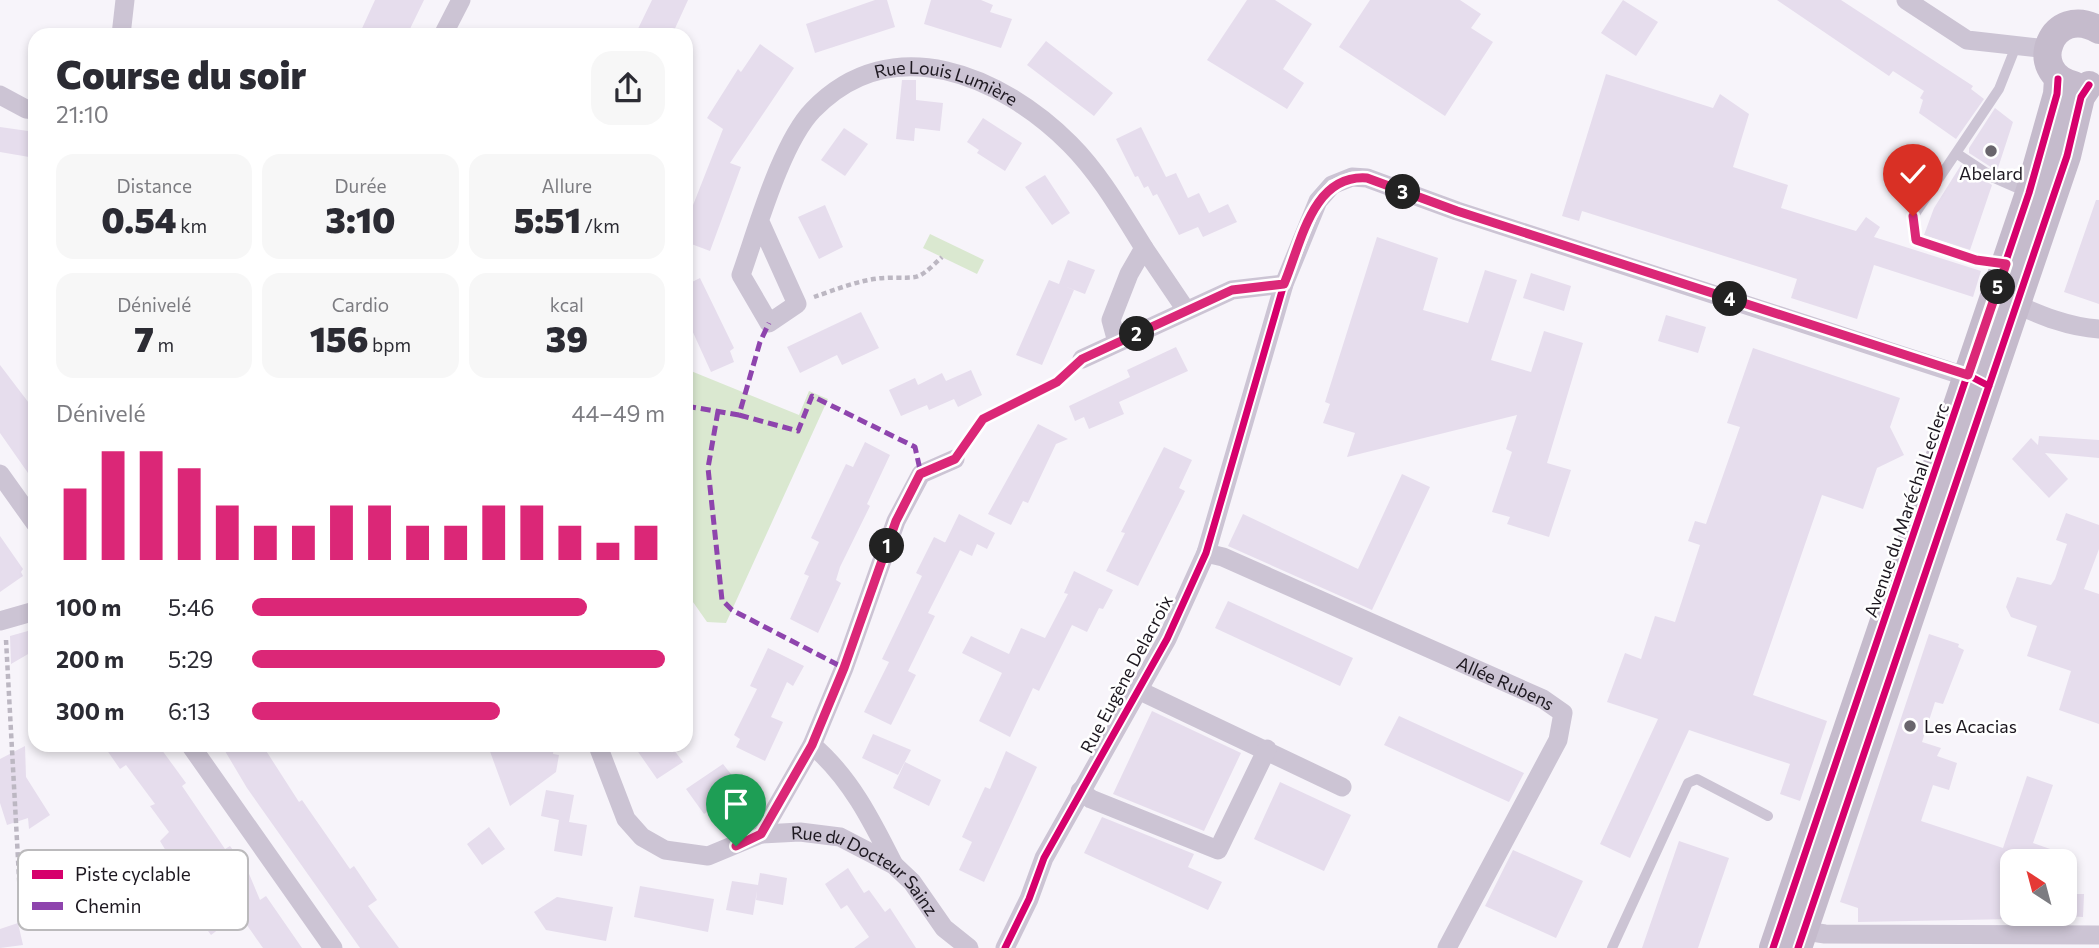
<!DOCTYPE html>
<html lang="fr">
<head>
<meta charset="utf-8">
<style>
  body { margin:0; font-family:Commissioner,sans-serif; background:#f7f7f7; color:#2b2b33; height:100vh; display:flex; flex-direction:column; font-size:26px; white-space:nowrap }
  * { box-sizing:border-box; margin:0 }
  p { font-size:23px; color:#7c7c81 }
  .icon { flex:none; width:38px; height:38px; fill:none; stroke:currentColor; stroke-width:2; stroke-linecap:round; stroke-linejoin:round }
  .map { position:relative; flex:1; overflow:hidden }
  .drawer { position:absolute; left:28px; top:28px; width:665px; height:724px; display:flex; flex-direction:column; background:#fff; border-radius:21px; box-shadow:0 4px 10px #0003 }
  .drawer>* { flex:none }
  .needle { width:46px; rotate:324deg }
  .fabs { position:absolute; left:2000px; top:849px; display:grid; gap:14px }
  .fabs a { display:grid; place-items:center; width:77px; height:77px; border-radius:14px; background:#fff; box-shadow:0 4px 10px #0003; font-size:35px }
  .pin { position:absolute; display:grid; place-items:center; width:60px; height:60px; color:#fff; margin:-72px -30px; border-radius:50% 50% 50% 0; rotate:-45deg; box-shadow:0 0 7px #0007 }
  .pin .icon { rotate:45deg }
  .km { position:absolute; width:35px; height:35px; margin:-18px; border-radius:50%; background:#222; color:#fff; font-size:19px; line-height:35px; text-align:center }
  .round { display:grid; place-items:center; flex:none; width:74px; height:74px; border-radius:21px; background:#f7f7f7 }
  .overview { display:flex; align-items:center; justify-content:space-between; height:119px; padding:0 28px }
  h1 { font-size:38px; font-weight:800; line-height:52px }
  .stats { display:grid; grid-template-columns:repeat(3,1fr); gap:10px; height:119px; padding:7px 28px }
  .stats div { display:grid; align-content:center; border-radius:18px; background:#f7f7f7; text-align:center }
  .stats b { font-size:35px; font-weight:800 }
  .stats small { font-size:19px; font-weight:400 }
  .stats p { font-size:19px }
  .chart { height:196px; padding:14px 28px }
  .chart p { display:flex; justify-content:space-between }
  .chart svg { width:100%; height:126px; margin-top:7px; stroke:#db2777; stroke-width:6 }
  ul { padding:0 28px; list-style:none; font-size:23px }
  li { display:grid; grid-template-columns:112px 84px 1fr; align-items:center; height:52px }
  li i { height:18px; border-radius:9px; background:#db2777 }
  .map>svg:first-child { display:block }
  .green { fill:#dae8d0 }
  .building { fill:#e6dded }
  .lines { fill:none; stroke-linecap:round; stroke-linejoin:round }
  .path { stroke:#bcb7c2; stroke-width:4.5; stroke-dasharray:5 3.5; stroke-linecap:butt }
  .lane { stroke:#ccc4d4; stroke-width:10 }
  .street { stroke:#ccc4d4; stroke-width:19 }
  .secondary { stroke:#c5bbcc; stroke-width:28 }
  .quiet { stroke:#8e44ad; stroke-width:5; stroke-dasharray:10 5; stroke-linecap:butt }
  .cycleway-casing { stroke:#fff; stroke-width:11 }
  .cycleway { stroke:#d6006c; stroke-width:7 }
  .route-casing { stroke:#fff; stroke-width:14 }
  .route { stroke:#db2777; stroke-width:9 }
  .poi-dot { fill:#69656c; stroke:#fff; stroke-width:2.5 }
  .labels { text-anchor:middle; dominant-baseline:central; stroke-width:5; stroke-linejoin:round; paint-order:stroke }
  .street-label { font-size:18px; fill:#1d1820; stroke:#fff }
  .poi-label { font-size:18px; fill:#1d1820; stroke:#fff }
  .key { fill:#fff; stroke:#bbbabc; stroke-width:2 }
  .key-label { font-size:19px; fill:#1d1820 }
</style>
</head>
<body>
<div class="map">
<svg width="2099" height="948" viewBox="0 0 2099 948">
  <rect width="100%" height="100%" fill="#f7f4fa"/>
  <path class="green" d="M 930,234 L 984,260 L 977,274 L 923,248 Z
    M 686,369 L 799,415 L 809,391 L 828,399 L 726,623 L 707,622 L 686,592 Z"/>
  <path class="building" d="M 375,0 L 424,0 L 407,35 L 359,35 Z
    M 652,0 L 688,0 L 672,35 L 635,35 Z
    M 875,0 L 887,0 L 895,27 L 815,53 L 806,24 Z
    M 931,0 L 981,0 L 993,5 L 990,12 L 1012,19 L 1001,48 L 924,24 Z
    M 1247,0 L 1275,0 L 1312,24 L 1283,69 L 1304,83 L 1287,109 L 1207,60 Z
    M 1370,0 L 1460,0 L 1481,14 L 1471,28 L 1493,42 L 1445,116 L 1339,47 Z
    M 1623,0 L 1658,22 L 1636,56 L 1601,33 Z
    M 1777,0 L 1841,0 L 1973,86 L 1971,89 L 1984,99 L 1956,139 L 1919,113 L 1923,100 L 1920,98 L 1924,91 L 1893,71 L 1889,76 Z
    M 1046,41 L 1113,93 L 1094,116 L 1027,65 Z
    M 760,44 L 794,68 L 730,163 L 741,167 L 710,251 L 686,242 L 686,223 L 723,129 L 707,118 L 738,69 L 741,72 Z
    M 1606,74 L 1713,108 L 1720,94 L 1749,114 L 1733,167 L 1788,185 L 1781,208 L 1856,231 L 1866,217 L 1880,227 L 1874,237 L 1981,271 L 1973,297 L 1874,265 L 1857,319 L 1791,298 L 1797,279 L 1582,211 L 1579,221 L 1562,216 Z
    M 902,80 L 916,80 L 916,100 L 943,103 L 940,131 L 915,128 L 914,141 L 896,139 Z
    M 1995,108 L 2013,122 L 1997,171 L 1969,153 L 1969,148 Z
    M 983,118 L 1022,143 L 1005,171 L 977,153 L 979,150 L 967,142 Z
    M 0,127 L 35,132 L 35,158 L 0,152 Z
    M 1141,127 L 1166,177 L 1176,173 L 1188,198 L 1199,193 L 1209,213 L 1228,204 L 1237,222 L 1203,237 L 1198,227 L 1179,235 L 1157,194 L 1153,196 L 1148,186 L 1144,188 L 1138,176 L 1135,177 L 1116,139 Z
    M 844,128 L 868,144 L 845,176 L 821,160 Z
    M 1961,165 L 1992,185 L 1970,250 L 1924,235 L 1934,208 Z
    M 1045,175 L 1070,213 L 1052,225 L 1025,187 Z
    M 2096,200 L 2099,200 L 2099,304 L 2064,292 Z
    M 825,205 L 843,247 L 819,259 L 798,217 Z
    M 1377,237 L 1438,258 L 1423,310 L 1468,323 L 1485,270 L 1517,280 L 1491,360 L 1531,372 L 1544,331 L 1583,343 L 1547,463 L 1571,470 L 1549,537 L 1507,524 L 1510,517 L 1492,512 L 1512,452 L 1506,449 L 1517,415 L 1347,457 L 1355,433 L 1323,423 L 1330,404 L 1325,402 Z
    M 1068,260 L 1095,270 L 1085,294 L 1064,286 L 1074,290 L 1042,365 L 1016,355 L 1049,280 L 1059,284 Z
    M 1531,273 L 1571,286 L 1564,311 L 1523,298 Z
    M 700,278 L 734,348 L 730,351 L 734,362 L 711,372 L 686,317 L 686,285 Z
    M 861,312 L 879,348 L 842,365 L 837,355 L 800,373 L 787,347 Z
    M 1666,315 L 1706,327 L 1698,353 L 1658,341 Z
    M 1176,347 L 1188,371 L 1119,402 L 1124,414 L 1089,429 L 1084,417 L 1075,421 L 1069,406 L 1130,377 L 1127,370 Z
    M 1753,348 L 1900,398 L 1890,427 L 1904,455 L 1877,468 L 1863,509 L 1822,495 L 1753,695 L 1827,721 L 1800,801 L 1780,794 L 1790,764 L 1689,730 L 1630,858 L 1600,844 L 1658,719 L 1607,702 L 1625,653 L 1641,659 L 1655,616 L 1675,622 L 1700,545 L 1688,541 L 1695,521 L 1706,524 L 1740,427 L 1727,423 Z
    M 0,365 L 35,411 L 35,483 L 0,433 Z
    M 971,370 L 982,395 L 958,407 L 954,399 L 929,410 L 927,405 L 901,416 L 889,390 L 915,378 L 918,385 L 942,373 L 946,381 Z
    M 1038,424 L 1068,439 L 1056,444 L 1028,503 L 1023,501 L 1011,525 L 988,514 Z
    M 2039,436 L 2099,440 L 2099,458 L 2045,453 L 2068,479 L 2049,498 L 2012,459 L 2031,438 L 2038,445 Z
    M 865,442 L 890,455 L 867,504 L 870,506 L 840,567 L 836,580 L 841,583 L 818,633 L 790,619 L 809,576 L 804,574 L 819,542 L 811,538 L 846,464 L 853,467 Z
    M 1164,447 L 1192,460 L 1179,488 L 1185,491 L 1138,586 L 1106,571 L 1125,533 L 1121,532 Z
    M 1402,474 L 1430,487 L 1372,610 L 1228,546 L 1243,514 L 1358,569 Z
    M 2066,513 L 2099,525 L 2099,549 L 2084,589 L 2099,594 L 2099,724 L 2059,710 L 2071,671 L 2027,656 L 2037,626 L 2011,617 L 2006,607 L 2017,577 L 2051,585 L 2055,579 L 2067,544 L 2056,540 Z
    M 959,514 L 995,533 L 987,549 L 977,544 L 972,556 L 945,543 Z
    M 0,536 L 23,569 L 21,572 L 23,576 L 0,592 Z
    M 934,537 L 960,550 L 928,613 L 935,616 L 908,671 L 916,675 L 891,725 L 864,712 L 889,662 L 882,659 L 922,576 L 916,573 Z
    M 1074,571 L 1113,590 L 1103,609 L 1099,608 L 1087,632 L 1072,625 L 1039,691 L 1033,688 L 1010,737 L 979,721 L 1002,673 L 962,653 L 971,636 L 1009,654 L 1021,628 L 1045,638 L 1068,594 L 1064,593 Z
    M 1228,601 L 1353,658 L 1340,686 L 1215,628 Z
    M 35,629 L 35,650 L 11,664 L 10,636 Z
    M 1929,634 L 1959,644 L 1958,647 L 1964,650 L 1943,704 L 1935,702 L 1922,742 L 1941,748 L 1937,756 L 1957,763 L 1949,790 L 1933,785 L 1921,821 L 2003,848 L 2027,776 L 2053,785 L 2033,843 L 2076,858 L 2076,861 L 2012,861 L 2012,919 L 1858,922 L 1858,908 L 1840,902 Z
    M 768,648 L 804,666 L 793,686 L 787,682 L 771,717 L 783,722 L 765,761 L 736,747 L 740,739 L 734,735 L 757,689 L 750,686 Z
    M 1152,711 L 1241,753 L 1204,831 L 1113,794 Z
    M 1399,716 L 1524,773 L 1509,802 L 1384,745 Z
    M 873,734 L 911,750 L 898,775 L 862,758 Z
    M 25,746 L 26,777 L 50,815 L 29,829 L 28,818 L 7,825 L 0,803 L 0,759 Z
    M 104,746 L 159,746 L 186,783 L 182,786 L 225,849 L 230,846 L 247,869 L 260,900 L 266,896 L 302,948 L 263,948 L 244,921 L 237,926 L 232,919 L 211,935 L 165,873 L 175,866 L 160,841 L 169,832 L 150,806 L 155,804 L 126,765 L 120,769 Z
    M 222,746 L 263,746 L 299,802 L 302,800 L 350,869 L 354,866 L 377,900 L 368,906 L 399,948 L 360,948 L 247,788 Z
    M 488,746 L 554,746 L 553,754 L 559,755 L 556,772 L 510,806 Z
    M 634,746 L 671,746 L 683,762 L 657,779 Z
    M 1006,751 L 1037,767 L 984,882 L 959,870 L 972,842 L 962,837 L 985,787 L 990,789 Z
    M 905,762 L 941,780 L 929,806 L 893,788 Z
    M 723,764 L 742,788 L 704,814 L 686,789 Z
    M 1280,782 L 1351,815 L 1324,871 L 1254,839 Z
    M 546,790 L 574,795 L 569,822 L 587,825 L 582,856 L 554,851 L 559,820 L 541,816 Z
    M 1102,817 L 1194,854 L 1188,867 L 1222,882 L 1208,910 L 1084,853 Z
    M 489,827 L 505,849 L 482,865 L 467,844 Z
    M 1679,841 L 1729,858 L 1698,948 L 1642,948 Z
    M 1513,850 L 1583,881 L 1556,938 L 1485,906 Z
    M 848,868 L 864,893 L 869,890 L 885,912 L 890,908 L 916,948 L 854,948 L 869,937 L 847,905 L 841,909 L 825,884 Z
    M 760,873 L 787,878 L 783,905 L 756,900 L 757,891 L 753,915 L 726,910 L 732,881 L 758,885 Z
    M 640,886 L 714,899 L 708,932 L 634,917 Z
    M 2065,894 L 2084,894 L 2083,917 L 2065,916 Z
    M 557,897 L 613,907 L 606,941 L 546,930 L 534,912 Z
    M 18,923 L 23,945 L 0,948 L 0,929 Z"/>
  <g class="lines">
    <path class="path" d="M 814,297 C 834,290 862,279 884,278 C 919,276 914,284 942,257
      M 965,444 L 983,419 L 1057,382 L 1068,373
      M 6,640 L 21,914"/>
    <path class="lane" d="M 1956,153 L 1994,178 L 2026,192
      M 2002,263 L 1976,260 L 1916,240 L 1913,217 L 1999,89 L 2016,46
      M 1612,948 L 1688,783 L 1697,779 L 1768,816"/>
    <g class="street">
      <path d="M 1906,0 L 1967,40 L 2047,49"/>
      <path d="M 121,35 L 125,0"/>
      <path d="M 443,35 L 461,0"/>
      <path d="M 0,95 L 26,109 L 35,110"/>
      <path id="s1" d="M 760,222 L 797,304 L 769,323 L 741,275 C 757,230 781,143 813,110 C 892,28 1002,76 1070,144 C 1100,174 1122,213 1144,248"/>
      <path d="M 2006,300 C 2036,313 2065,327 2099,329"/>
      <path d="M 1117,342 L 1111,320 L 1129,274 L 1144,248 L 1186,310"/>
      <path d="M 1082,359 L 1232,290 L 1284,284"/>
      <path d="M 0,474 L 35,523"/>
      <path id="s2" d="M 1206,553 L 1223,557 L 1543,699 L 1563,713 L 1558,740 L 1447,948"/>
      <path d="M 0,621 L 35,611"/>
      <path d="M 1138,690 L 1342,787"/>
      <path d="M 812,745 C 850,777 872,821 894,865"/>
      <path d="M 191,746 L 333,948"/>
      <path id="s3" d="M 598,746 L 626,819 L 642,837 L 665,850 L 708,856 L 761,834 L 800,832 L 840,837 L 894,865 L 912,882 L 944,928 L 969,948"/>
      <path d="M 1080,791 L 1091,799 L 1218,850 L 1267,749"/>
      <path d="M 761,834 L 812,745 L 844,668 L 896,521 L 921,474 L 955,459"/>
      <path d="M 1792,929 L 1825,934 L 2099,935"/>
      <path d="M 1005,948 L 1029,899 L 1044,858 L 1167,639 L 1206,553 L 1284,284 L 1318,201 L 1332,185 L 1352,177 L 1367,178 L 1457,211 L 1977,380"/>
    </g>
    <path class="secondary" d="M 2074,85 C 2024,73 2052,2 2099,30
      M 1773,948 L 2029,193 L 2057,94 L 2058,79
      M 1798,948 L 2067,156 L 2081,97 L 2089,85"/>
    <path class="quiet" d="M 686,406 L 739,415 L 760,342 L 769,323
      M 718,411 L 708,468 L 722,600 L 732,610 L 844,668
      M 739,415 L 798,431 L 812,396 L 915,447 L 921,474"/>
    <defs>
      <path id="cycleway" d="M 1005,948 L 1029,899 L 1044,858 L 1167,639 L 1206,553 L 1284,284 L 1318,201 L 1332,185 L 1352,177 L 1367,178 L 1457,211 L 1968,375 L 1989,386
        M 1773,948 L 2029,193 L 2057,94 L 2058,79
        M 1798,948 L 2067,156 L 2081,97 L 2089,85"/>
    </defs>
    <use href="#cycleway" class="cycleway-casing"/>
    <use href="#cycleway" class="cycleway"/>
  </g>
  <g class="lines">
    <defs>
      <path id="route" d="M 736,846 L 761,834 L 812,745 L 844,668 L 896,521 L 920,474 L 955,459 L 983,419 L 1057,382 L 1082,359 L 1232,290 L 1284,284 C 1301,244 1312,174 1367,178 L 1457,211 L 1968,375 L 2006,264 L 1976,260 L 1916,240 L 1913,216"/>
    </defs>
    <use href="#route" class="route-casing"/>
    <use href="#route" class="route"/>
  </g>
  <g class="poi-dot">
    <circle cx="1991" cy="151" r="7"/>
    <circle cx="1910" cy="726" r="7"/>
  </g>
  <g class="labels">
    <g class="street-label">
      <text stroke="none"><textPath href="#s1" startOffset="508">Rue Louis Lumière</textPath></text>
      <text transform="translate(1906 510) rotate(-71)">Avenue du Maréchal Leclerc</text>
      <text transform="translate(1126 674) rotate(-62)">Rue Eugène Delacroix</text>
      <text stroke="none"><textPath href="#s2" startOffset="327">Allée Rubens</textPath></text>
      <text stroke="none"><textPath href="#s3" startOffset="346">Rue du Docteur Sainz</textPath></text>
    </g>
    <g class="poi-label">
      <text x="1991" y="173">Abelard</text>
      <text x="1924" y="726" text-anchor="start">Les Acacias</text>
    </g>
  </g>
  <rect x="18" y="850" width="230" height="80" rx="10" class="key"/>
  <rect x="32" y="870" width="31" height="9" fill="#d6006c"/>
  <rect x="32" y="902" width="31" height="8" fill="#8e44ad"/>
  <g class="key-label">
    <text x="75" y="881">Piste cyclable</text>
    <text x="75" y="913">Chemin</text>
  </g>
</svg>
<div class="fabs">
<a><svg class="needle" viewBox="-14 -14 28 28"><path d="M0-13l5 13h-10z" fill="#e53935"/><path d="M0 13l5-13h-10z" fill="#7c7c81"/></svg></a>
</div>
<div class="pin" style="left:736px;top:846px;background:#1e9e55"><svg class="icon" aria-label="arrive" viewBox="0 0 24 24"><path d="M6 21V4h12l-3 4 3 4H6"/></svg></div>
<div class="pin" style="left:1913px;top:216px;background:#d93025"><svg class="icon" aria-label="check" viewBox="0 0 24 24"><path d="M5 12l5 5 9-10"/></svg></div>
<b class="km" style="left:887px;top:546px">1</b>
<b class="km" style="left:1137px;top:334px">2</b>
<b class="km" style="left:1403px;top:192px">3</b>
<b class="km" style="left:1730px;top:299px">4</b>
<b class="km" style="left:1998px;top:287px">5</b>
<section class="drawer">
<div class="overview"><div><h1>Course du soir</h1><p>21:10</p></div><a class="round"><svg class="icon" aria-label="share" viewBox="0 0 24 24"><path d="M12 15V3M7 8l5-5 5 5M5 13v7h14v-7"/></svg></a></div>
<div class="stats">
<div><p>Distance</p><b>0.54<small> km</small></b></div>
<div><p>Durée</p><b>3:10</b></div>
<div><p>Allure</p><b>5:51<small> /km</small></b></div>
</div>
<div class="stats">
<div><p>Dénivelé</p><b>7<small> m</small></b></div>
<div><p>Cardio</p><b>156<small> bpm</small></b></div>
<div><p>kcal</p><b>39</b></div>
</div>
<div class="chart"><p><span>Dénivelé</span>44–49 m</p>
<svg viewBox="0 0 160 44" preserveAspectRatio="none"><path d="M5 44V19M15 44V6M25 44V6M35 44V12M45 44V25M55 44V32M65 44V32M75 44V25M85 44V25M95 44V32M105 44V32M115 44V25M125 44V25M135 44V32M145 44V38M155 44V32"/></svg>
</div>
<ul>
<li><b>100 m</b>5:46<i style="width:81%"></i></li>
<li><b>200 m</b>5:29<i style="width:100%"></i></li>
<li><b>300 m</b>6:13<i style="width:60%"></i></li>
</ul>
</section>
</div>
</body>
</html>
